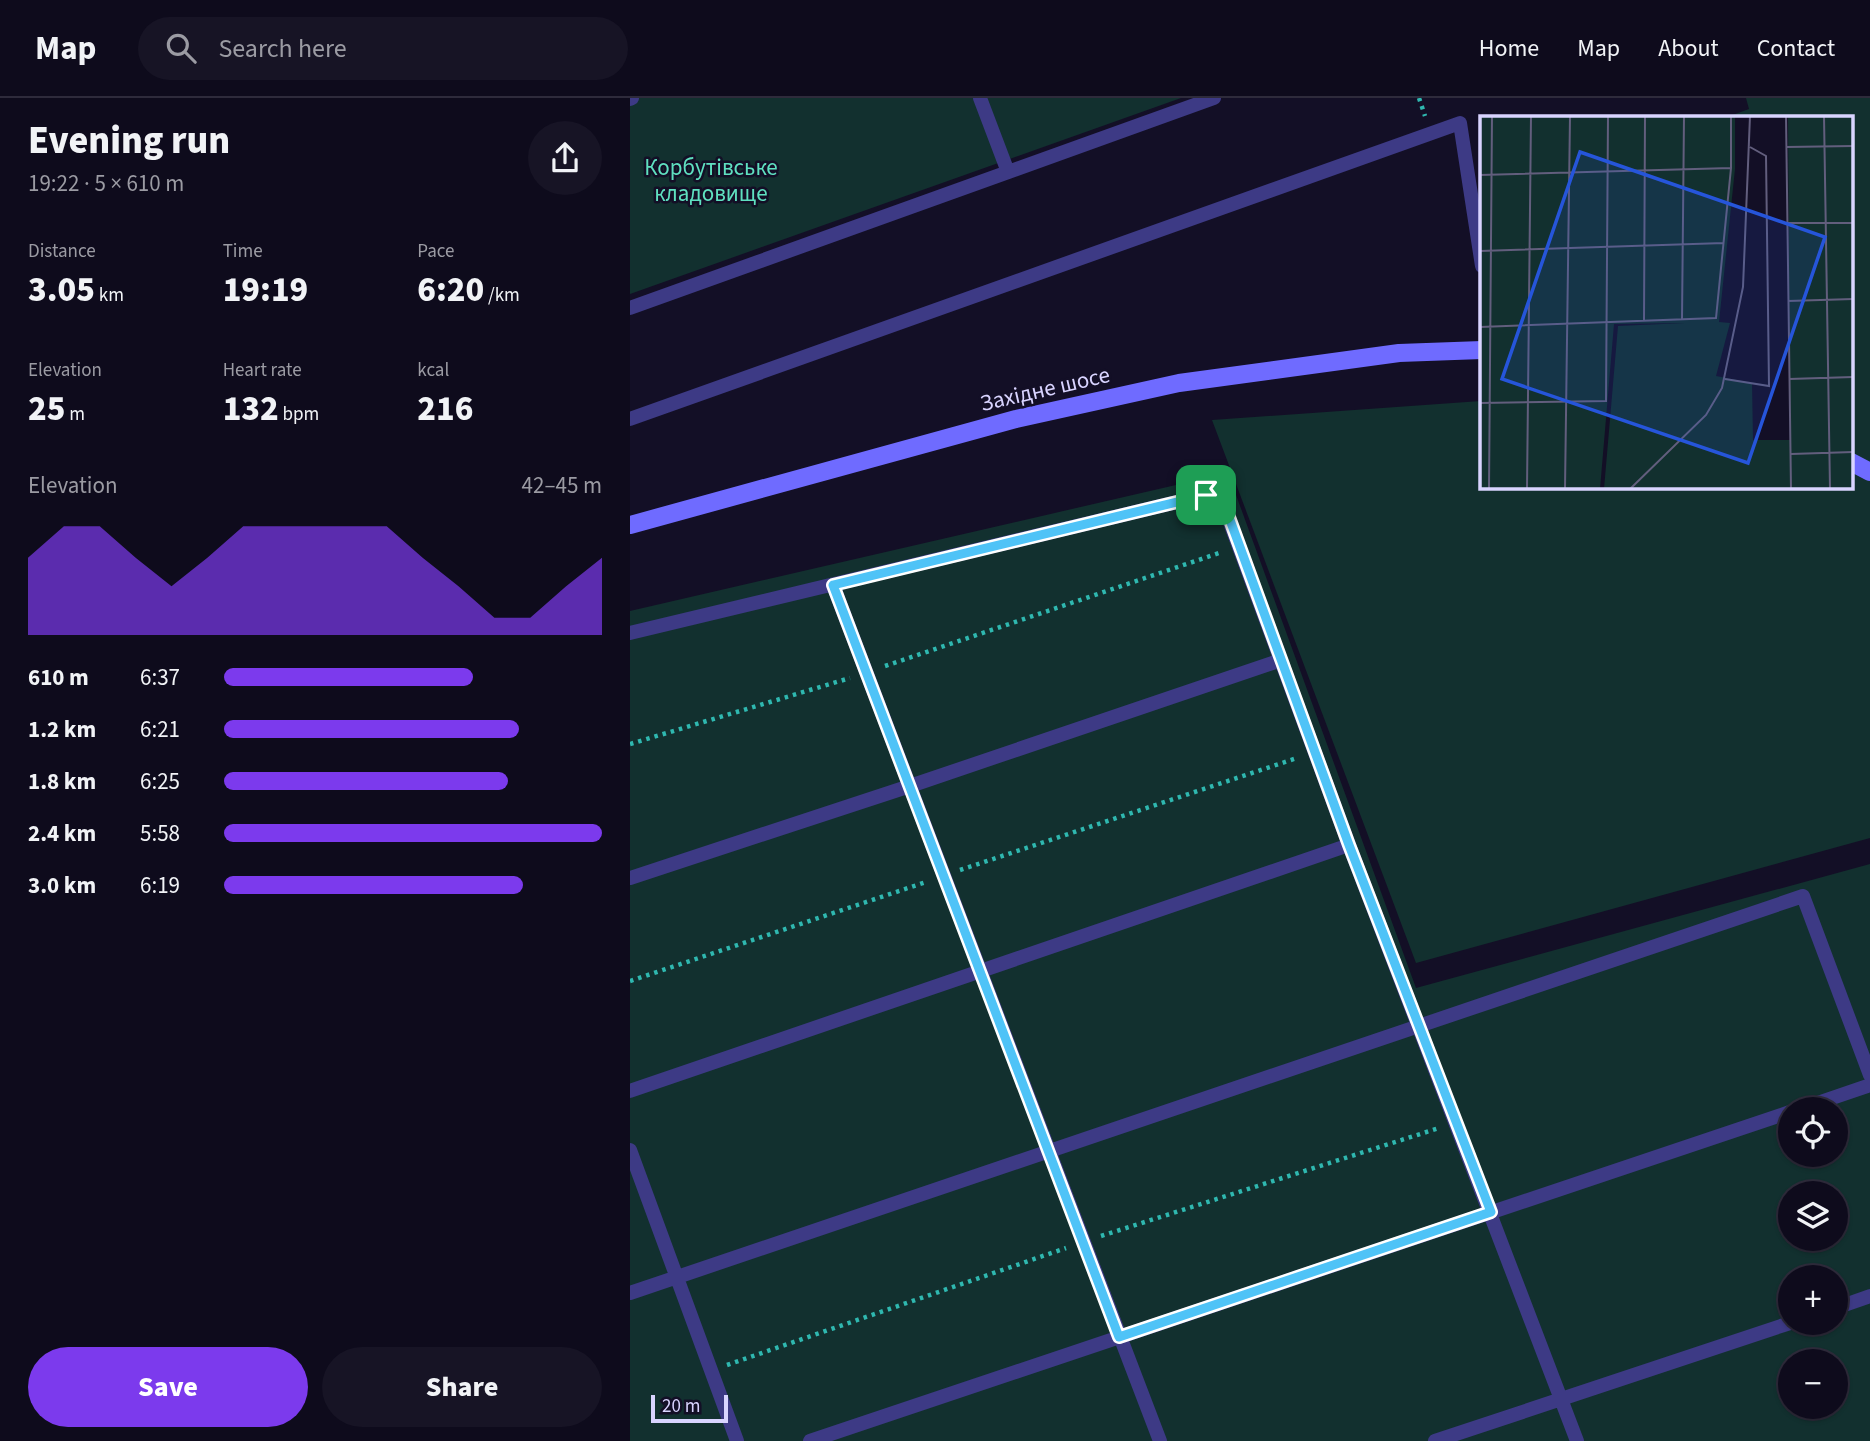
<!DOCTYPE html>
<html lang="en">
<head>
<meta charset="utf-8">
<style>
  body { margin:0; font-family:"Source Sans 3",sans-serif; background:#171425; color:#f1f3f6; height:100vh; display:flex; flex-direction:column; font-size:26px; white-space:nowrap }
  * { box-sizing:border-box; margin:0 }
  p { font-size:23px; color:#9b9ba3 }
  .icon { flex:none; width:38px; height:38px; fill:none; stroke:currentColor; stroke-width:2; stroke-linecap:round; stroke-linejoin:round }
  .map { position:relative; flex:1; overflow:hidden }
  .side { display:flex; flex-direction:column; background:#0e0b1c; width:630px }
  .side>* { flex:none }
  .controls { position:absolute; left:1148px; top:999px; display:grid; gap:14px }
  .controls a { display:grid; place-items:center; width:70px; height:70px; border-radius:50%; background:#0e0b1c; box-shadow:0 2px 5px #0004,0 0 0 2px #2e2b3b; font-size:35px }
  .scale { position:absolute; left:21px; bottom:18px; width:77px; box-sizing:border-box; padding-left:7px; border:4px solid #d9d4ff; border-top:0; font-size:19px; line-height:24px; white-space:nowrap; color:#d9d4ff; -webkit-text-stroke:5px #130f26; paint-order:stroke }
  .pin { position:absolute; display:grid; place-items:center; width:60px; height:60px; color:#fff; margin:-30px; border-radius:14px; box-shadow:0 4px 10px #0006 }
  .round { display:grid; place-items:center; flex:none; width:74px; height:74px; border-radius:37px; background:#171425 }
  .summary { display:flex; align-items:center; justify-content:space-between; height:119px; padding:0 28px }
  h1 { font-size:38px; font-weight:800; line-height:52px }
  .metrics { display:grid; grid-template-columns:repeat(3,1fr); gap:10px; height:119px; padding:7px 28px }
  .metrics div { display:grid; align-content:center }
  .metrics b { font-size:35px; font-weight:800 }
  .metrics small { font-size:19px; font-weight:400 }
  .metrics p { font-size:19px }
  .chart { height:196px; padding:14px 28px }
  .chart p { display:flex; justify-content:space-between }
  .chart svg { width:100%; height:126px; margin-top:7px; fill:#7c3aed; opacity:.7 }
  .action { display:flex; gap:14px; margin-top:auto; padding:14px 28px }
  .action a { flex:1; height:80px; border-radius:42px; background:#7c3aed; color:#fff; font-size:28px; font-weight:800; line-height:80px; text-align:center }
  .action a+a { background:#171425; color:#f1f3f6 }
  ul { padding:0 28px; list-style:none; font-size:23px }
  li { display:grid; grid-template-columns:112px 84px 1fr; align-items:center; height:52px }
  li i { height:18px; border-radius:9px; background:#7c3aed }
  header { display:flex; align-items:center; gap:42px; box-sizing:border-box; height:98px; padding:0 35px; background:#0e0b1c; border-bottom:2px solid #2e2b3b }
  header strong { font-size:33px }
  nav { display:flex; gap:38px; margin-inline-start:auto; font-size:24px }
  .search { width:490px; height:63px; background:#171425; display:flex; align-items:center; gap:18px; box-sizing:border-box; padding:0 24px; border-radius:38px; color:#9b9ba3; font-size:26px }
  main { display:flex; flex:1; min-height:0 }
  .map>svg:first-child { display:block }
  .green { fill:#12302f; fill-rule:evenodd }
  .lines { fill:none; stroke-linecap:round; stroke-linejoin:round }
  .path { stroke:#2fb8b0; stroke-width:4.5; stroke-dasharray:3.5 5; stroke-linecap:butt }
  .service { stroke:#3d3a85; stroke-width:14 }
  .secondary { stroke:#6f6bff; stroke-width:18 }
  .route-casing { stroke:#fff; stroke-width:14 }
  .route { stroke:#4fc3f7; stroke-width:9 }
  .labels { text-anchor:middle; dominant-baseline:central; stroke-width:5; stroke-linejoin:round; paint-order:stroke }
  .park-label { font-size:23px; fill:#5fe0c0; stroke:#130f26 }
  .street-label { font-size:23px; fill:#d9d4ff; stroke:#130f26 }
  .inset-road { fill:none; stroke:#625e7d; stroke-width:2 }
  .view { fill:#2655da; fill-opacity:0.15; stroke:#2655da; stroke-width:3.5 }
  .inset-edge { fill:none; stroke:#d9d4ff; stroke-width:3.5 }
</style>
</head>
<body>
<header>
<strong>Map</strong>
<div class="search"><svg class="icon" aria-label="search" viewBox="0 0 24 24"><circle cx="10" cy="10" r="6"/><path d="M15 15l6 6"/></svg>Search here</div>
<nav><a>Home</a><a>Map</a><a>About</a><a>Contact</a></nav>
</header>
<main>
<section class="side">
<div class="summary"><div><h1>Evening run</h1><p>19:22 · 5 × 610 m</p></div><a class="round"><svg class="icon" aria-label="share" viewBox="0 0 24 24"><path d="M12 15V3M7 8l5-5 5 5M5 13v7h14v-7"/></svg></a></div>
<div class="metrics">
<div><p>Distance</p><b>3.05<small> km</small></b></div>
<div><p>Time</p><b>19:19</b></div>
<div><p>Pace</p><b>6:20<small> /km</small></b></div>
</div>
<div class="metrics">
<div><p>Elevation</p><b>25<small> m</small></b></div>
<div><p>Heart rate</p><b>132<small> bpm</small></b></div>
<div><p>kcal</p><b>216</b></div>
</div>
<div class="chart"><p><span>Elevation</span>42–45 m</p>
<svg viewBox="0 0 160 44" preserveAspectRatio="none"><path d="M0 44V17L10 6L20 6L30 17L40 27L50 17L60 6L70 6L80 6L90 6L100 6L110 17L120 27L130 38L140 38L150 27L160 17V44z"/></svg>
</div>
<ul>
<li><b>610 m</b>6:37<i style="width:66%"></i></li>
<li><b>1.2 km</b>6:21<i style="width:78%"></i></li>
<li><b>1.8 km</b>6:25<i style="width:75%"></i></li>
<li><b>2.4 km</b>5:58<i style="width:100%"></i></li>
<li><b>3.0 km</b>6:19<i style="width:79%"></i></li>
</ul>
<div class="action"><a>Save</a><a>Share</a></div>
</section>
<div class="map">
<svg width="1240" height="1343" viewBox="0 0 1240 1343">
  <rect width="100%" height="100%" fill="#130f26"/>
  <path class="green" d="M 0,0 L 551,0 L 0,196 Z
    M 1116,0 L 1240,0 L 1240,740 L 786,865 L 582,322 L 851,303 L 852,388 L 1221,388 L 1221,19 L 1097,19 L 1119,11 Z
    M 598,375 L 786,890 L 1240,766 L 1240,1343 L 0,1343 L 0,513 ZM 1160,1012 L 1206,1012 L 1206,1057 L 1160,1057 ZM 1160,1096 L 1206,1096 L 1206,1141 L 1160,1141 ZM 1160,1180 L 1206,1180 L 1206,1225 L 1160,1225 ZM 1160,1264 L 1206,1264 L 1206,1309 L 1160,1309 Z"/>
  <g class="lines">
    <path class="path" d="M 789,0 L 795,18
      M 255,568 L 592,454
      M 0,646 L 220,580
      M 330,772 L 667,660
      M 0,883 L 296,784
      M 471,1138 L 809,1030
      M 97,1267 L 436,1150"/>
    <path class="service" d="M 350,0 L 378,74
      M 0,1 L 2,0
      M 0,210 L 584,0
      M 0,321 L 830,25 L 852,168
      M 203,487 L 530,1343
      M 0,535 L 576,397 L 584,398 L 592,403 L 719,747 L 947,1343
      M 0,780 L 280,688 L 651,562
      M 0,993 L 719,747
      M 1167,1012 L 1240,987
      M 0,1052 L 107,1343
      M 0,1195 L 1173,798 L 1240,977
      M 1206,1210 L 1240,1198
      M 180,1343 L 1160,1014
      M 805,1343 L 1160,1225"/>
    <path class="secondary" d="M 1221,364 L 1240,374
      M 0,427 L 386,321 L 549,285 L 769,255 L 852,252"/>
  </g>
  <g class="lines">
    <defs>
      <path id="route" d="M 576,397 C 587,398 591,402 596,411 L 719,747 L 861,1114 L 489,1239 L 203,487 Z"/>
    </defs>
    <use href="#route" class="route-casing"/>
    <use href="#route" class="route"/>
  </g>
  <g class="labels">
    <g class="park-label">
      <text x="81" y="69">Корбутівське<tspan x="81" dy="26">кладовище</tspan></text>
    </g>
    <g class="street-label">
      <text transform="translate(415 291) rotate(-13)">Західне шосе</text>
    </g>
  </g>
  <g transform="translate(850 18)">
    <rect width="373" height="373" fill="#130f26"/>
    <path d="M 0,0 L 255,0 L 255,53 L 239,206 L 250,207 L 236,260 L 272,267 L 273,324 L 310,324 L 308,0 L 373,0 L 373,373 L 124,373 L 138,210 L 205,207 L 134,208 L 120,373 L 0,373 Z" fill="#12302f"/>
    <path class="inset-road" d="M 306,0 L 311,373M 344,0 L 350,373M 306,31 L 373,30M 0,59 L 251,52M 307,107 L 373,107M 0,135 L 244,127M 308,185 L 373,183M 202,204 L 204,0M 164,205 L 165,0M 0,211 L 236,202 L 251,52 L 251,0M 245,263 L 289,270 L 286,40 L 270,31M 309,263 L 373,261M 0,287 L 126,285 L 128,0M 311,338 L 373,336M 9,373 L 12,0M 47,373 L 51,0M 85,373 L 90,0M 150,373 L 226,299 L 242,272 L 263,171 L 270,0"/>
    <path class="view" d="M 100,36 L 345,121 L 268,347 L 22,263 Z"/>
    <rect width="373" height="373" class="inset-edge"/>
  </g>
</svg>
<div class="controls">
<a><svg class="icon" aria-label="locate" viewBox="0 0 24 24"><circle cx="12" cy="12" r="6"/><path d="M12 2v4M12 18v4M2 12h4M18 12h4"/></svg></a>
<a><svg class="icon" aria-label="layers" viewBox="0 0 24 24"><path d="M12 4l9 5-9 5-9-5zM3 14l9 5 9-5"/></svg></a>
<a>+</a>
<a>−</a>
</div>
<div class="scale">20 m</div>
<div class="pin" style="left:576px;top:397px;background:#1e9e55"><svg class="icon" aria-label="arrive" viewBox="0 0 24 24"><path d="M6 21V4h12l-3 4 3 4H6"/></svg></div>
</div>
</main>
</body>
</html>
